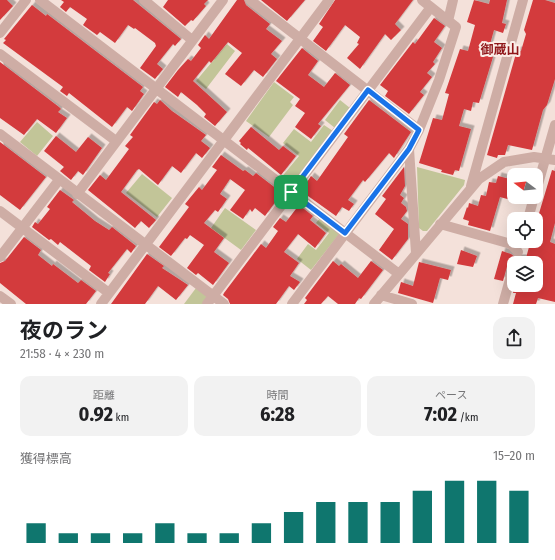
<!DOCTYPE html>
<html lang="ja">
<head>
<meta charset="utf-8">
<style>
  body { margin:0; font-family:"Fira Sans Condensed","Noto Sans JP",sans-serif; background:#f2f2f2; color:#202124; height:100vh; display:flex; flex-direction:column; font-size:15px; white-space:nowrap }
  * { box-sizing:border-box; margin:0 }
  p { font-size:13px; color:#757577 }
  .icon { flex:none; width:22px; height:22px; fill:none; stroke:currentColor; stroke-width:2; stroke-linecap:round; stroke-linejoin:round }
  .map { position:relative; height:304px; overflow:hidden }
  .sheet { display:flex; flex-direction:column; background:#fff; flex:1 }
  .sheet>* { flex:none }
  .needle { width:26px; rotate:286deg }
  .controls { position:absolute; left:507px; top:168px; display:grid; gap:8px }
  .controls a { display:grid; place-items:center; width:36px; height:36px; border-radius:8px; background:#fff; box-shadow:0 4px 16px #0002; font-size:20px }
  .pin { position:absolute; display:grid; place-items:center; width:34px; height:34px; color:#fff; margin:-17px; border-radius:8px; box-shadow:0 2px 6px #0006 }
  .round { display:grid; place-items:center; flex:none; width:42px; height:42px; border-radius:12px; background:#f2f2f2 }
  .summary { display:flex; align-items:center; justify-content:space-between; height:68px; padding:0 20px }
  h1 { font-size:22px; font-weight:700; line-height:30px }
  .stats { display:grid; grid-template-columns:repeat(3,1fr); gap:6px; height:68px; padding:4px 20px }
  .stats div { display:grid; align-content:center; border-radius:10px; background:#f2f2f2; text-align:center }
  .stats b { font-size:20px; font-weight:700 }
  .stats small { font-size:11px; font-weight:400 }
  .stats p { font-size:11px }
  .chart { height:112px; padding:8px 20px }
  .chart p { display:flex; justify-content:space-between }
  .chart svg { width:100%; height:72px; margin-top:4px; stroke:#0f766e; stroke-width:6 }
  .map>svg:first-child { display:block }
  .green { fill:#c2c598 }
  .building { fill:#d33a3e; filter:url(#shadow) }
  .lines { fill:none; stroke-linecap:round; stroke-linejoin:round }
  .street { stroke:#ceada5; stroke-width:10 }
  .route-casing { stroke:#fff; stroke-width:8 }
  .route { stroke:#1a73e8; stroke-width:5 }
  .labels { text-anchor:middle; dominant-baseline:central; stroke-width:4; stroke-linejoin:round; paint-order:stroke }
  .neighbourhood-label { font-size:13px; font-weight:bold; fill:#90171a; stroke:#fbede7 }
</style>
</head>
<body>
<div class="map">
<svg width="555" height="304" viewBox="0 0 555 304">
  <defs>
    <filter id="shadow"><feDropShadow dx="3.5" dy="-3.5" stdDeviation="0" flood-color="#0004"/></filter>
  </defs>
  <rect width="100%" height="100%" fill="#f4e1da"/>
  <path class="green" d="M 227,44 L 235,51 L 206,89 L 196,81 Z
    M 274,82 L 294,97 L 290,102 L 293,105 L 269,137 L 246,121 Z
    M 340,100 L 350,108 L 335,128 L 325,120 Z
    M 37,122 L 53,136 L 37,156 L 20,142 Z
    M 324,125 L 333,131 L 290,187 L 280,179 L 299,156 L 283,143 L 294,129 L 311,142 Z
    M 417,167 L 465,180 L 464,185 L 427,231 L 423,231 L 419,228 Z
    M 142,174 L 172,198 L 157,217 L 126,193 Z
    M 225,208 L 256,230 L 241,250 L 211,228 Z
    M 320,218 L 340,233 L 311,270 L 297,259 L 308,244 L 316,250 L 329,233 L 316,223 Z
    M 196,288 L 208,297 L 203,304 L 184,304 Z"/>
  <path class="building" d="M 0,0 L 7,0 L 13,6 L 0,20 Z
    M 61,0 L 133,0 L 181,39 L 175,46 L 173,44 L 157,64 L 163,69 L 155,79 L 140,68 L 156,46 L 155,43 L 135,28 L 134,29 L 128,25 L 115,43 L 100,32 L 97,35 L 83,25 L 87,19 L 70,7 L 66,12 L 60,7 L 64,2 Z
    M 168,0 L 208,0 L 204,4 L 206,6 L 193,21 L 191,20 L 185,26 L 163,7 Z
    M 237,0 L 244,0 L 246,5 L 270,24 L 266,29 L 282,41 L 271,54 L 277,59 L 263,77 L 254,70 L 241,86 L 225,74 L 242,53 L 228,42 L 211,63 L 209,61 L 193,81 L 227,112 L 215,126 L 204,117 L 206,114 L 197,105 L 181,92 L 178,97 L 165,87 L 178,70 L 188,59 L 191,61 L 201,48 L 198,45 L 205,35 L 209,39 Z
    M 261,0 L 305,0 L 287,21 Z
    M 335,0 L 413,0 L 395,24 L 401,30 L 391,40 L 385,34 L 360,69 L 347,58 L 359,44 L 357,43 L 360,37 L 345,25 L 326,51 L 313,41 L 323,27 L 319,24 Z
    M 474,0 L 489,4 L 490,0 L 507,0 L 502,23 L 506,24 L 503,33 L 494,30 L 487,55 L 493,57 L 479,103 L 473,102 L 471,111 L 464,109 L 459,126 L 471,129 L 459,171 L 455,170 L 453,175 L 441,172 L 442,170 L 419,163 L 433,118 L 442,120 L 449,94 L 445,93 L 460,49 L 468,51 L 475,25 L 467,22 Z
    M 533,0 L 545,0 L 555,3 L 555,79 L 547,105 L 543,110 L 532,150 L 508,145 L 505,155 L 498,155 L 497,158 L 487,155 L 517,50 L 521,51 L 526,34 L 524,30 Z
    M 32,5 L 46,16 L 47,14 L 143,87 L 140,91 L 144,94 L 132,111 L 127,107 L 112,127 L 69,93 L 67,96 L 60,91 L 63,87 L 3,43 L 6,40 L 4,39 Z
    M 434,18 L 445,26 L 434,42 L 442,48 L 433,62 L 435,64 L 427,73 L 432,77 L 420,92 L 424,95 L 409,114 L 385,96 L 388,91 L 380,85 L 413,42 L 415,44 Z
    M 302,48 L 318,61 L 308,75 L 324,87 L 335,73 L 350,85 L 318,124 L 321,126 L 311,139 L 295,127 L 305,113 L 295,106 L 300,99 L 276,81 Z
    M 0,62 L 59,107 L 61,109 L 58,112 L 67,118 L 56,133 L 37,119 L 24,135 L 0,118 Z
    M 160,100 L 172,111 L 206,135 L 201,141 L 210,148 L 202,158 L 196,153 L 181,173 L 172,166 L 158,185 L 139,169 L 137,170 L 121,192 L 156,220 L 149,228 L 141,221 L 135,228 L 88,190 L 100,175 L 106,180 L 129,149 L 125,146 L 133,137 L 130,135 L 154,102 L 157,104 Z
    M 369,100 L 411,132 L 394,158 L 389,153 L 365,182 L 363,180 L 348,200 L 354,204 L 349,211 L 342,207 L 336,216 L 301,191 L 311,176 L 317,181 L 348,137 L 344,134 Z
    M 251,127 L 279,150 L 283,146 L 296,156 L 281,175 L 248,148 L 247,150 L 240,144 L 241,143 L 239,141 Z
    M 56,136 L 76,152 L 88,137 L 102,148 L 83,175 L 78,171 L 71,180 L 60,171 L 64,167 L 44,151 Z
    M 0,142 L 46,177 L 20,210 L 0,195 Z
    M 221,155 L 243,171 L 245,170 L 253,176 L 256,173 L 282,193 L 265,216 L 255,208 L 252,212 L 250,209 L 243,219 L 230,210 L 245,190 L 230,179 L 220,194 L 227,199 L 218,212 L 215,210 L 204,223 L 224,238 L 214,252 L 229,263 L 213,285 L 198,273 L 196,275 L 187,268 L 204,245 L 190,235 L 187,239 L 185,238 L 171,256 L 159,247 L 189,207 L 185,204 L 199,187 L 202,190 L 217,170 L 212,167 Z
    M 404,167 L 405,186 L 400,195 L 404,198 L 401,203 L 406,207 L 407,211 L 401,219 L 408,224 L 408,239 L 392,260 L 379,250 L 394,229 L 375,214 L 386,199 L 382,196 Z
    M 552,170 L 555,171 L 555,223 L 550,242 L 555,244 L 555,302 L 538,298 L 536,304 L 513,304 L 516,293 L 513,293 L 515,285 L 536,285 L 536,263 L 520,263 L 516,259 L 512,259 L 508,263 L 503,281 L 494,279 L 502,251 L 511,254 L 516,258 L 526,258 L 529,247 L 531,247 L 533,241 L 536,241 L 536,229 L 539,220 L 537,220 Z
    M 498,176 L 514,180 L 514,201 L 500,197 L 490,231 L 468,225 L 469,221 L 463,219 L 467,207 L 468,208 L 469,203 L 478,206 L 481,195 L 486,196 L 489,182 L 496,183 Z
    M 60,190 L 74,200 L 72,202 L 95,221 L 109,230 L 112,227 L 136,246 L 131,253 L 127,249 L 108,273 L 110,274 L 105,282 L 89,270 L 91,266 L 60,242 L 58,245 L 51,239 L 49,240 L 32,227 L 35,222 L 38,224 L 50,209 L 47,207 Z
    M 299,205 L 313,216 L 310,220 L 326,233 L 315,248 L 298,234 L 284,252 L 299,263 L 290,276 L 300,282 L 294,290 L 289,286 L 276,304 L 230,304 L 228,299 L 223,295 L 224,293 L 261,244 L 266,248 L 278,231 L 273,227 L 280,218 L 286,222 Z
    M 24,237 L 41,250 L 38,255 L 52,266 L 53,264 L 78,283 L 81,280 L 96,291 L 86,304 L 26,304 L 0,283 L 0,263 L 5,261 Z
    M 461,250 L 477,256 L 473,267 L 457,264 Z
    M 147,254 L 164,266 L 162,268 L 188,285 L 176,300 L 158,286 L 145,304 L 111,304 Z
    M 333,261 L 339,266 L 341,264 L 358,278 L 371,261 L 383,270 L 361,299 L 359,298 L 355,304 L 338,304 L 328,296 L 321,304 L 304,304 L 307,300 L 305,298 Z
    M 419,262 L 451,270 L 448,280 L 440,278 L 433,303 L 398,293 L 401,282 L 413,286 Z"/>
  <g class="lines">
    <path class="street" d="M 40,0 L 399,274
      M 144,0 L 192,40
      M 250,0 L 419,130
      M 448,21 L 453,0
      M 0,33 L 26,0
      M 0,54 L 116,141
      M 0,134 L 224,304
      M 471,186 L 523,0
      M 536,191 L 555,125
      M 77,194 L 223,0
      M 0,211 L 109,293
      M 528,219 L 534,197
      M 440,224 L 511,244 L 518,252
      M 416,253 L 409,149 L 419,130 L 439,80 L 456,27 L 422,0
      M 0,257 L 59,180
      M 381,295 L 412,304
      M 0,296 L 11,304
      M 101,304 L 329,0
      M 207,304 L 431,7
      M 292,304 L 409,149
      M 374,304 L 479,179 L 504,162 L 534,157 L 555,160
      M 503,304 L 514,265"/>
  </g>
  <g class="lines">
    <defs>
      <path id="route" d="M 368,90 L 419,130 L 409,149 L 345,233 L 291,192 Z"/>
    </defs>
    <use href="#route" class="route-casing"/>
    <use href="#route" class="route"/>
  </g>
  <g class="labels">
    <g class="neighbourhood-label">
      <text x="500" y="49">御蔵山</text>
    </g>
  </g>
</svg>
<div class="controls">
<a><svg class="needle" viewBox="-14 -14 28 28"><path d="M0-13l5 13h-10z" fill="#e53935"/><path d="M0 13l5-13h-10z" fill="#757577"/></svg></a>
<a><svg class="icon" aria-label="locate" viewBox="0 0 24 24"><circle cx="12" cy="12" r="6"/><path d="M12 2v4M12 18v4M2 12h4M18 12h4"/></svg></a>
<a><svg class="icon" aria-label="layers" viewBox="0 0 24 24"><path d="M12 4l9 5-9 5-9-5zM3 14l9 5 9-5"/></svg></a>
</div>
<div class="pin" style="left:291px;top:192px;background:#1e9e55"><svg class="icon" aria-label="arrive" viewBox="0 0 24 24"><path d="M6 21V4h12l-3 4 3 4H6"/></svg></div>
</div>
<section class="sheet">
<div class="summary"><div><h1>夜のラン</h1><p>21:58 · 4 × 230 m</p></div><a class="round"><svg class="icon" aria-label="share" viewBox="0 0 24 24"><path d="M12 15V3M7 8l5-5 5 5M5 13v7h14v-7"/></svg></a></div>
<div class="stats">
<div><p>距離</p><b>0.92<small> km</small></b></div>
<div><p>時間</p><b>6:28</b></div>
<div><p>ペース</p><b>7:02<small> /km</small></b></div>
</div>
<div class="chart"><p><span>獲得標高</span>15–20 m</p>
<svg viewBox="0 0 160 44" preserveAspectRatio="none"><path d="M5 44V32M15 44V38M25 44V38M35 44V38M45 44V32M55 44V38M65 44V38M75 44V32M85 44V25M95 44V19M105 44V19M115 44V19M125 44V12M135 44V6M145 44V6M155 44V12"/></svg>
</div>
</section>
</body>
</html>
